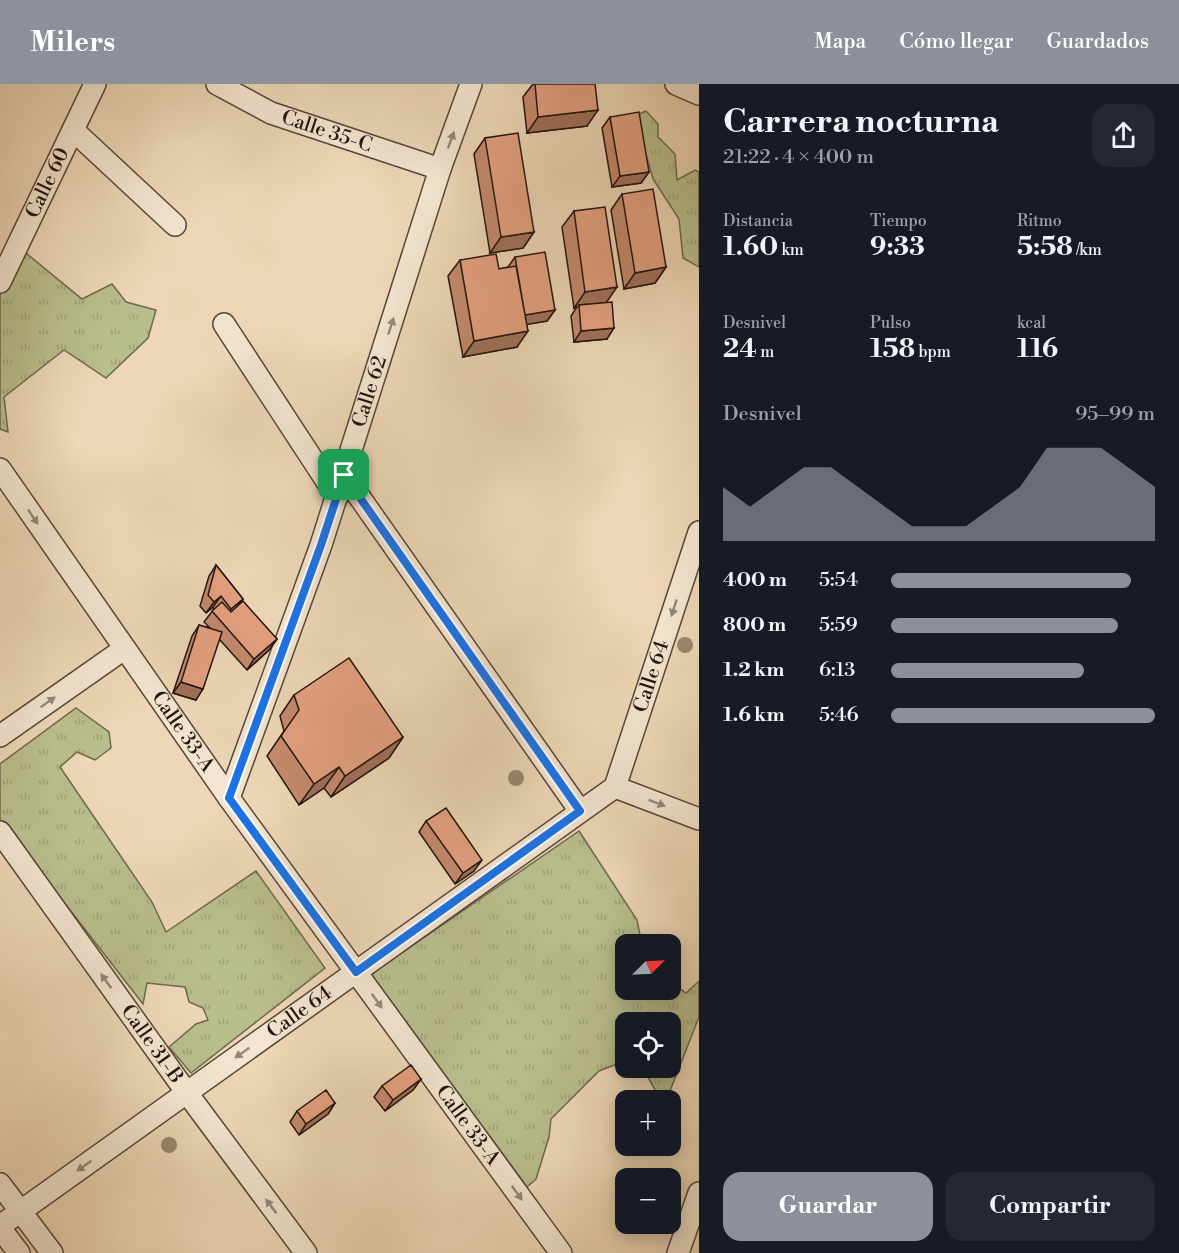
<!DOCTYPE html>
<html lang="es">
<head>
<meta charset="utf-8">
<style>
  body { margin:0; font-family:"Libre Bodoni",serif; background:#242831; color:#f1f3f6; height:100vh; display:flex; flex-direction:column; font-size:22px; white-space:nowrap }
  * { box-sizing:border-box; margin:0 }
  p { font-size:20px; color:#9ea1a6 }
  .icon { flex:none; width:33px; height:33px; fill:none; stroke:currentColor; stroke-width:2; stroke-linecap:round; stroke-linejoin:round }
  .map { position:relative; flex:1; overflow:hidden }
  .panel { display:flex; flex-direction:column; background:#171b24; width:480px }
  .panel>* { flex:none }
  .needle { width:39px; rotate:66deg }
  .controls { position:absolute; left:615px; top:850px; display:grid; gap:12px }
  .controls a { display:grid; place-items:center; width:66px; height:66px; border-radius:12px; background:#171b24; box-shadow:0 3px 15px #0003; font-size:30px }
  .pin { position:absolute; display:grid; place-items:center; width:51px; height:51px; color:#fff; margin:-26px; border-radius:12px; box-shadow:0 3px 9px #0006 }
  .round { display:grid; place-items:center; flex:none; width:63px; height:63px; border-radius:18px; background:#242831 }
  .headline { display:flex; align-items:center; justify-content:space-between; height:102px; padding:0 24px }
  h1 { font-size:33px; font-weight:700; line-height:45px }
  .metrics { display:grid; grid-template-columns:repeat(3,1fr); gap:9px; height:102px; padding:6px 24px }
  .metrics div { display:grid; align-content:center }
  .metrics b { font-size:26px; font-weight:700 }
  .metrics small { font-size:16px; font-weight:400 }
  .metrics p { font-size:16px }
  .chart { height:168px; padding:12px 24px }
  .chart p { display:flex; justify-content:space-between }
  .chart svg { width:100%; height:108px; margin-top:6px; fill:#8c9099; opacity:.7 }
  .primary-button { display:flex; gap:12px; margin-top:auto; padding:12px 24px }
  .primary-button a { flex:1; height:69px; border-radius:18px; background:#8c9099; color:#fff; font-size:24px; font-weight:700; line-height:69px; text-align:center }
  .primary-button a+a { background:#242831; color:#f1f3f6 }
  ul { padding:0 24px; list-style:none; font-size:20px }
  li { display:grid; grid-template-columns:96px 72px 1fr; align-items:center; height:45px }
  li i { height:15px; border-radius:8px; background:#8c9099 }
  header { display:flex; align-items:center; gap:36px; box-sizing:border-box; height:84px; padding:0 30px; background:#8c9099; color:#fff }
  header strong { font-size:28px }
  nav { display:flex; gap:33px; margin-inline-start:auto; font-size:21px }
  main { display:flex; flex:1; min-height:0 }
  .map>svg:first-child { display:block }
  .park { fill:url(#park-tufts); stroke:#6e694e; stroke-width:1.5 }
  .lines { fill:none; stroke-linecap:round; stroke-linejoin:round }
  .minor-casing { stroke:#564539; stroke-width:24 }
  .minor { stroke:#f3e5d0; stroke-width:21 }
  .tree { fill:#97886f }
  .wall { fill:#c48a6e; stroke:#23140f; stroke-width:1.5 }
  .shaded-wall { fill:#a0705a; stroke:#23140f; stroke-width:1.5 }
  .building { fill:#e4a080; stroke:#23140f; stroke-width:1.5 }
  .oneway { fill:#958779 }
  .route-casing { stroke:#fff; stroke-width:12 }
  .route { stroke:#1a73e8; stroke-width:8 }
  .labels { text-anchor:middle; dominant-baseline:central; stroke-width:4.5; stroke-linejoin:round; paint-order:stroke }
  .street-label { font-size:20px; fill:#23140f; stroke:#f3e5d0 }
</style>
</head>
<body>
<header>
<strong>Milers</strong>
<nav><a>Mapa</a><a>Cómo llegar</a><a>Guardados</a></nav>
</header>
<main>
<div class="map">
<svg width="699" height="1169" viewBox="0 0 699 1169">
  <defs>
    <pattern id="park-tufts" width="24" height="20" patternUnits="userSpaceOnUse" patternTransform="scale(1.5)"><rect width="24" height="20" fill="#b9be8d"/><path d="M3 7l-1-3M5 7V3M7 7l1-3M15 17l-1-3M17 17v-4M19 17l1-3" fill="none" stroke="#9fa278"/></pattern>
  </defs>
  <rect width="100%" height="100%" fill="#edd7b6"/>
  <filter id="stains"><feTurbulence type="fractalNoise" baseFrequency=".00333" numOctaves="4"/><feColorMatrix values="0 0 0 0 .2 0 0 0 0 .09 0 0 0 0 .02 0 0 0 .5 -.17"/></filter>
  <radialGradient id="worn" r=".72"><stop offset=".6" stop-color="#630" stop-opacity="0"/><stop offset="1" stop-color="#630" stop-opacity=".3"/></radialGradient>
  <path class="park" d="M 646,27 L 658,40 L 658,53 L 675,70 L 677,96 L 695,86 L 699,88 L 699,183 L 683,174 L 679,135 L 653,95 L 635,32 Z
    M 21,165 L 82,215 L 112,200 L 126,218 L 156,226 L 148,254 L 106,294 L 64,266 L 4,313 L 8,348 L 0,345 L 0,210 Z
    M 76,624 L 109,648 L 111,664 L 95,676 L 77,668 L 60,683 L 152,818 L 166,848 L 256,787 L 325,884 L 191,989 L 169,963 L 196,940 L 208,936 L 203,924 L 189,918 L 185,903 L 147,899 L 143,920 L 0,736 L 0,680 Z
    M 579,747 L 637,836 L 642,861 L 626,861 L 626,906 L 670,906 L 671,898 L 686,909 L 699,897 L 699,933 L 666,1017 L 661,1017 L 643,984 L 670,984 L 670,939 L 626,939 L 625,977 L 599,987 L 551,1035 L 549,1053 L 536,1095 L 527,1103 L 371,890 Z"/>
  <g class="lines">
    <defs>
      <g id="minor">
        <path id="s1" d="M 217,0 L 271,29 L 440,85"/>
        <path d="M 676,0 L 699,10"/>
        <path d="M 73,46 L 175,141"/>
        <path id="s2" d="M 0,198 L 95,0"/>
        <path d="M 224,240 L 337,413"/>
        <path id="s3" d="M 0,385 L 229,714 L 561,1169"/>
        <path d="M 344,391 L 580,727"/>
        <path d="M 0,652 L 124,565"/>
        <path d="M 615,703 L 699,735"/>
        <path id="s4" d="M 229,714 L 321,461 L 440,85 L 471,0"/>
        <path id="s5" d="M 0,748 L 187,1009 L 306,1169"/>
        <path d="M 0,1100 L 52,1169"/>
        <path id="s6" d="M 0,1142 L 615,703 L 699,448"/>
        <path d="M 0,1144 L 19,1169"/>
        <path d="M 678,1169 L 699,1109"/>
      </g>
    </defs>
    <use href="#minor" class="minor-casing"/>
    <use href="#minor" class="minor"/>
  </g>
  <g class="tree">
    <circle cx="685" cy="561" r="8"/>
    <circle cx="516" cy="694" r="8"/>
    <circle cx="169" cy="1061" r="8"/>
  </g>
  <path class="wall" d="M 533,0 L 595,0 L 587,42 L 527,49 L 523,13 Z
    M 610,33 L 649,88 L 641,99 L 612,103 L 602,44 Z
    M 485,54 L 534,148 L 523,164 L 490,169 L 474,70 Z
    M 622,110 L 666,183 L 655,199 L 624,205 L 611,126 Z
    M 574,127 L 606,218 L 607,255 L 574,258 L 571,232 L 577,223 L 574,224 L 562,143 Z
    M 515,173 L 555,226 L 547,237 L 527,240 L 517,263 L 463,273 L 448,192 L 460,176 L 499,185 L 508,183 Z
    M 216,481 L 243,515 L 239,521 L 277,555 L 269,566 L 247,586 L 219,555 L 196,616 L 173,609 L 192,552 L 199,541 L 210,544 L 204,538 L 214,525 L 213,523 L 206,529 L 200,522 L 209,492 Z
    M 294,611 L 403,653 L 389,674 L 331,713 L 324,704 L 299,721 L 267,672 L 284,647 L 280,632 Z
    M 426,737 L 474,787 L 455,800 L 419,748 Z
    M 421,995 L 413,1006 L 385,1027 L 374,1013 L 382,1002 Z
    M 335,1019 L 328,1030 L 299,1051 L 290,1038 L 297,1027 Z"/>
  <path class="shaded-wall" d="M 598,26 L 587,42 L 527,49 L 538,33 Z
    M 649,88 L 641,99 L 612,103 L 620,92 Z
    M 534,148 L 523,164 L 490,169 L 501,153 Z
    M 666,183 L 655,199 L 624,205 L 635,189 Z
    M 617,203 L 606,219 L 579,221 L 577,223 L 574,224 L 585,208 Z
    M 555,226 L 547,237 L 518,242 L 525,231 Z
    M 614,244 L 607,255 L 574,258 L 581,247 Z
    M 528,247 L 517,263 L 463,273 L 474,257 Z
    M 221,512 L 213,523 L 206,529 L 214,518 Z
    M 243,515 L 236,526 L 223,536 L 231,525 Z
    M 277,555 L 269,566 L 247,586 L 254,575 Z
    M 181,598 L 203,605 L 196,616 L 173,609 Z
    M 403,653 L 389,674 L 331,713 L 345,692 Z
    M 339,683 L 324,704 L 299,721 L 314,700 Z
    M 482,776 L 474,787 L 455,800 L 463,789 Z
    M 421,995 L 413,1006 L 385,1027 L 393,1016 Z
    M 335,1019 L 328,1030 L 299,1051 L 306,1040 Z"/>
  <path class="building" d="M 535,0 L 595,0 L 598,26 L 538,33 Z
    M 639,28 L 649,88 L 620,92 L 610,33 Z
    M 518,49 L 534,148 L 501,153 L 485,54 Z
    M 653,105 L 666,183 L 635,189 L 622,110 Z
    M 605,123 L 617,203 L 585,208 L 574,127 Z
    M 545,168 L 555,226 L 525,231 L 515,173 Z
    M 496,170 L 499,185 L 516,182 L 528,247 L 474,257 L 460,176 Z
    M 612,218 L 614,244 L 581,247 L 579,221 Z
    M 216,481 L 243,515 L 231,525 L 221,512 L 214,518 L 208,511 Z
    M 243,517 L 277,555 L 254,575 L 212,527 L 222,518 L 231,528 Z
    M 199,541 L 222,548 L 203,605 L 181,598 Z
    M 349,574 L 403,653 L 345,692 L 339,683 L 314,700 L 281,652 L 299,626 L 294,611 Z
    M 446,724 L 482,776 L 463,789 L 426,737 Z
    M 411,981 L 421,995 L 393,1016 L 382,1002 Z
    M 326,1006 L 335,1019 L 306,1040 L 297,1027 Z"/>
  <defs><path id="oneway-solid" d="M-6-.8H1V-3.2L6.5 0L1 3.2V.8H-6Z" transform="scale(1.5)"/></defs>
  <g class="oneway">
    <use href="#oneway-solid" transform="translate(451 56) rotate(-70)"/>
    <use href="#oneway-solid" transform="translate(391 242) rotate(-72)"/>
    <use href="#oneway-solid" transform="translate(33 433) rotate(56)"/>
    <use href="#oneway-solid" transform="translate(674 524) rotate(108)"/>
    <use href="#oneway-solid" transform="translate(48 618) rotate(-35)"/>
    <use href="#oneway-solid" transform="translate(657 719) rotate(21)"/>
    <use href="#oneway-solid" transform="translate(106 897) rotate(-126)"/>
    <use href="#oneway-solid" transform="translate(377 917) rotate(54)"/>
    <use href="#oneway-solid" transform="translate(242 969) rotate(145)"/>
    <use href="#oneway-solid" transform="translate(84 1082) rotate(145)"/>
    <use href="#oneway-solid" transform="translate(517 1109) rotate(54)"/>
    <use href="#oneway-solid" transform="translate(271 1122) rotate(-127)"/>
  </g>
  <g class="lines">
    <defs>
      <path id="route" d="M 344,391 L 580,727 L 356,888 L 229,714 L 321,461 Z"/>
    </defs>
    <use href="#route" class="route-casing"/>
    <use href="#route" class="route"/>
  </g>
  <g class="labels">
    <g class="street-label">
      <text stroke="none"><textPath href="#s1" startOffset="120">Calle 35-C</textPath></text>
      <text stroke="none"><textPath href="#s2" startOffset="110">Calle 60</textPath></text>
      <text stroke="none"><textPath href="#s4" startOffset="430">Calle 62</textPath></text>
      <text stroke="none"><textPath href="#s6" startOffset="872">Calle 64</textPath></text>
      <text stroke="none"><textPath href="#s3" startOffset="320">Calle 33-A</textPath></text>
      <text stroke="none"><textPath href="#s6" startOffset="368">Calle 64</textPath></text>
      <text stroke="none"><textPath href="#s5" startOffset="261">Calle 31-B</textPath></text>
      <text stroke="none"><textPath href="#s3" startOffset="806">Calle 33-A</textPath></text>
    </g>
  </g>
  <rect width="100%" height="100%" filter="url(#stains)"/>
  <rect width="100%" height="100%" fill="url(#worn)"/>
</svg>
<div class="controls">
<a><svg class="needle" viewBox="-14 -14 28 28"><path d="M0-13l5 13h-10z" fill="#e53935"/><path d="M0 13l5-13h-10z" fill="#9ea1a6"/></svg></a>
<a><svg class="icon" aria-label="locate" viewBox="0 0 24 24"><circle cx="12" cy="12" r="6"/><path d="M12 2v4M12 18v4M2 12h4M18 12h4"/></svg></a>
<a>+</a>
<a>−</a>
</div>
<div class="pin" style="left:344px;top:391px;background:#1e9e55"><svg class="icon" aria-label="arrive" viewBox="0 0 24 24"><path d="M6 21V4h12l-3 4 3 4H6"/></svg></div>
</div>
<section class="panel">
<div class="headline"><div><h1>Carrera nocturna</h1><p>21:22 · 4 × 400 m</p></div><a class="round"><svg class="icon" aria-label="share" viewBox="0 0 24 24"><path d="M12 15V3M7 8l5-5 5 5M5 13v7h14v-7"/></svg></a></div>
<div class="metrics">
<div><p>Distancia</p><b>1.60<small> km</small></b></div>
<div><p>Tiempo</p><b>9:33</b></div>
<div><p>Ritmo</p><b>5:58<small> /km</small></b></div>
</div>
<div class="metrics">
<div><p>Desnivel</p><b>24<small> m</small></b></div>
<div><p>Pulso</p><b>158<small> bpm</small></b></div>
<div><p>kcal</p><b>116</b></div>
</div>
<div class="chart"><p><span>Desnivel</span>95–99 m</p>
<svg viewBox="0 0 160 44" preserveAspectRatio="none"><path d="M0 44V22L10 30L20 22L30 14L40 14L50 22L60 30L70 38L80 38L90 38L100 30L110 22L120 6L130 6L140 6L150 14L160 22V44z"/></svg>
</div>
<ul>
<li><b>400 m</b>5:54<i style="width:91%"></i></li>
<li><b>800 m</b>5:59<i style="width:86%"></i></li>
<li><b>1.2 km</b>6:13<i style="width:73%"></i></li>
<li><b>1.6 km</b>5:46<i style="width:100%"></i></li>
</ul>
<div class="primary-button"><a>Guardar</a><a>Compartir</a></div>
</section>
</main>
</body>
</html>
